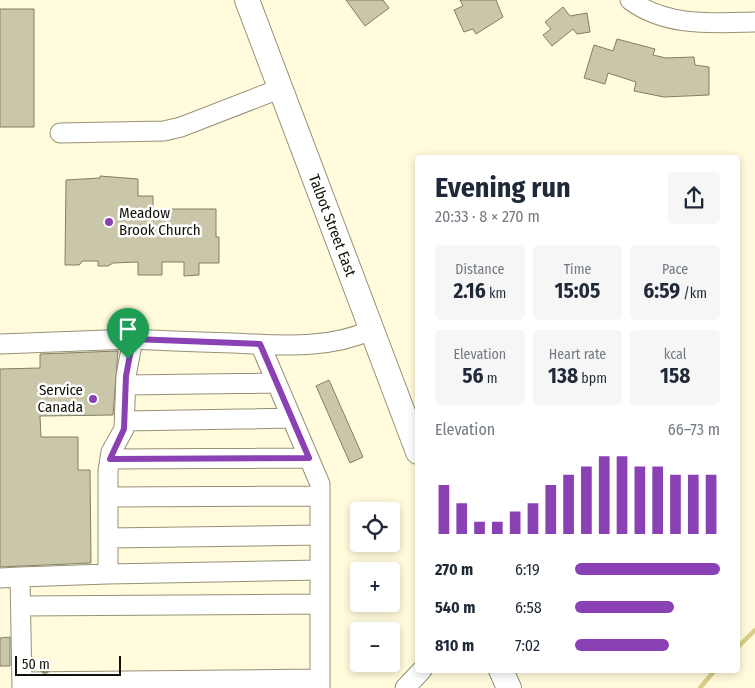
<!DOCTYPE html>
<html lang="en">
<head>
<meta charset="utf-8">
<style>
  body { margin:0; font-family:"Fira Sans Condensed",sans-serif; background:#f6f6f7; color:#1f2937; height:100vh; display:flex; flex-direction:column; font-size:19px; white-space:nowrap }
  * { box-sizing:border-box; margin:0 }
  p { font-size:16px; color:#747a83 }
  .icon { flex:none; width:28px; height:28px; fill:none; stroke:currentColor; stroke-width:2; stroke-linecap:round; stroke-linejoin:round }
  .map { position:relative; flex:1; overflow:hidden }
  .drawer { position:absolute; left:415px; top:155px; width:325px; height:518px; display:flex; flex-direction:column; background:#fff; border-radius:5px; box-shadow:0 2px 8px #0003 }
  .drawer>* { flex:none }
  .buttons { position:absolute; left:350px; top:502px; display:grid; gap:10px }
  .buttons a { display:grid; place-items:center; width:50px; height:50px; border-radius:5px; background:#fff; box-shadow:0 2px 8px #0003; font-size:25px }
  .scale { position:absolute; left:15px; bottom:12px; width:106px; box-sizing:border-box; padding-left:5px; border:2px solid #121106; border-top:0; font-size:14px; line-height:18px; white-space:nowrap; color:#121106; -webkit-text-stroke:4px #fff; paint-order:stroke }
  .pin { position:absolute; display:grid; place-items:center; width:42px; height:42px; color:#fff; margin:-51px -21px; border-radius:50% 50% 50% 0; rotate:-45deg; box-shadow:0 0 5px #0007 }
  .pin .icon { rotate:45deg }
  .round { display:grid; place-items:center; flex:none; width:52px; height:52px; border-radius:5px; background:#f6f6f7 }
  .headline { display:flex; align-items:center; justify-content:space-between; height:85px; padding:0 20px }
  h1 { font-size:28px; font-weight:700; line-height:38px }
  .figures { display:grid; grid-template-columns:repeat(3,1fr); gap:8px; height:85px; padding:5px 20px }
  .figures div { display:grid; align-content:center; border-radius:5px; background:#f6f6f7; text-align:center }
  .figures b { font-size:21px; font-weight:700 }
  .figures small { font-size:14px; font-weight:400 }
  .figures p { font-size:14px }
  .chart { height:140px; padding:10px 20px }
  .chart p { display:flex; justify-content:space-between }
  .chart svg { width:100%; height:90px; margin-top:5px; stroke:#8a41b3; stroke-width:6 }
  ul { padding:0 20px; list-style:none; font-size:16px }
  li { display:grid; grid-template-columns:80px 60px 1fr; align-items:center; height:38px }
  li i { height:12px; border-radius:6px; background:#8a41b3 }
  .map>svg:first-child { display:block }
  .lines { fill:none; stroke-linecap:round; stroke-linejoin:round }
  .stream { stroke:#d9ce83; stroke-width:4.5 }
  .building { fill:#cac6a9; stroke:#827f63 }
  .minor-casing { stroke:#969276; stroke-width:21 }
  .major-casing { stroke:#969276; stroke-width:26 }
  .minor { stroke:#fff; stroke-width:19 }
  .major { stroke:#fff; stroke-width:24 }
  .tree { fill:#908c6b }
  .route-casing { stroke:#fff; stroke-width:10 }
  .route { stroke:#8a41b3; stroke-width:6 }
  .poi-dot { fill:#8a41b3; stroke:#fff; stroke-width:2 }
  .labels { text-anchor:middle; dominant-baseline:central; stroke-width:5; stroke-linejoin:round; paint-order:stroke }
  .poi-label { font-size:15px; fill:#121106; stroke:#fff; text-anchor:start }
  .street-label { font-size:15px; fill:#121106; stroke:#fff }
</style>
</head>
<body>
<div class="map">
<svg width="755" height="688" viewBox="0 0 755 688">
  <rect width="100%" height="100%" fill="#fffbdc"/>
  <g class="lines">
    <path class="stream" d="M 738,647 L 755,630
      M 700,688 L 715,670"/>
  </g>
  <path class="building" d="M 346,0 L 383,0 L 389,8 L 365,26 Z
    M 460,0 L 496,0 L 503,17 L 476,34 L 473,29 L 464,32 L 454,10 L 463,6 Z
    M 563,7 L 570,16 L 587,13 L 590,32 L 577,34 L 573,29 L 552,46 L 543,35 L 551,29 L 545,22 Z
    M 0,9 L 34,9 L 34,127 L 0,127 Z
    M 617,39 L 655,49 L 653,55 L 666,58 L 694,57 L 695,65 L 709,67 L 709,95 L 664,97 L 634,91 L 636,82 L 608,73 L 605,84 L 584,78 L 594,45 L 613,51 Z
    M 100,176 L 138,179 L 138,196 L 153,196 L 153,209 L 216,209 L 216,237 L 219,237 L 219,263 L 199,263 L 199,275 L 184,276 L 184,262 L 162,262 L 162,275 L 138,275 L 138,262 L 113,263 L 108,266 L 98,266 L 98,261 L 83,261 L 79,265 L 65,265 L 66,180 L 100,178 Z
    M 118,351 L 113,415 L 40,416 L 41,437 L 78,437 L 78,470 L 90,470 L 91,563 L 0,567 L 0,369 L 40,368 L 40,354 Z
    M 329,380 L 363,457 L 350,463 L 316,386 Z
    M 10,637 L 10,666 L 0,666 L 0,638 Z"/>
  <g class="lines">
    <defs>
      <path id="minor" d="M 630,0 C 666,27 712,23 755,22
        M 60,133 L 164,131 L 181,127 L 279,89
        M 0,344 L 133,339
        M 260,344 L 320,484 L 320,688
        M 126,385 L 276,383
        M 125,421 L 292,418
        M 110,459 L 309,458
        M 108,497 L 320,496
        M 108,538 L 320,535
        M 108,574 L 320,570
        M 0,578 L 20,577
        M 21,606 L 320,604
        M 22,682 L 320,679
        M 22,688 L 20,577 L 108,574 L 108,471 L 111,452 L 124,429 L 126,376 L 133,339 C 166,341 199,342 232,343 C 279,345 328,350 371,330
        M 405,688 L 422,670"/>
      <g id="major">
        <path id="s1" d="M 247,0 L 418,452"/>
        <path d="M 501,670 L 509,688"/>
      </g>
    </defs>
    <use href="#minor" class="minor-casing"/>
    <use href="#major" class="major-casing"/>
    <use href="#minor" class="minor"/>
    <use href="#major" class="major"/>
  </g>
  <circle class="tree" cx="45" cy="669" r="5"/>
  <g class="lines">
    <defs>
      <path id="route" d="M 133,339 L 260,344 L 309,458 L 110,459 L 124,429 L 126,376 Z"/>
    </defs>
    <use href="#route" class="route-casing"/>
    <use href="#route" class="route"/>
  </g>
  <g class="poi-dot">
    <circle cx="109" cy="222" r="5"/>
    <circle cx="93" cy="399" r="5"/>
  </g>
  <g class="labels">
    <g class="poi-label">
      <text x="119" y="213">Meadow<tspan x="119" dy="17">Brook Church</tspan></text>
      <text x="83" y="390" text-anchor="end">Service<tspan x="83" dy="17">Canada</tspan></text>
    </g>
    <g class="street-label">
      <text stroke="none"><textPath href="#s1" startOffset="241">Talbot Street East</textPath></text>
    </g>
  </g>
</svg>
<div class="buttons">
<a><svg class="icon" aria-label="locate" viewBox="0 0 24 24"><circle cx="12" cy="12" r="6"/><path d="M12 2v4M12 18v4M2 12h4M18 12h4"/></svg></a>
<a>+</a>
<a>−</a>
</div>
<div class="scale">50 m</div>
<div class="pin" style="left:128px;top:359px;background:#1e9e55"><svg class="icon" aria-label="arrive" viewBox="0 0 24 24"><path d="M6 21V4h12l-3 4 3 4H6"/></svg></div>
<section class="drawer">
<div class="headline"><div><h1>Evening run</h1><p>20:33 · 8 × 270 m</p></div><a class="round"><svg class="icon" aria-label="share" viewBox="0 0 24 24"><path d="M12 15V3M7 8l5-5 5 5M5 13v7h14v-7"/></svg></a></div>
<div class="figures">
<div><p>Distance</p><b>2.16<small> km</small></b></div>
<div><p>Time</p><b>15:05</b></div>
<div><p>Pace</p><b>6:59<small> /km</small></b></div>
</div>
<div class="figures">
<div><p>Elevation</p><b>56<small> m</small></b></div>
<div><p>Heart rate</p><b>138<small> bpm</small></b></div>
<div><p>kcal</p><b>158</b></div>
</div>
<div class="chart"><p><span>Elevation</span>66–73 m</p>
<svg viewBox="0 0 160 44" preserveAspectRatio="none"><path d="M5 44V20M15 44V29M25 44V38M35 44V38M45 44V33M55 44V29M65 44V20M75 44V15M85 44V11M95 44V6M105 44V6M115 44V11M125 44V11M135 44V15M145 44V15M155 44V15"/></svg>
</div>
<ul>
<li><b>270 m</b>6:19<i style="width:100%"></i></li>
<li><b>540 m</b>6:58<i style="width:68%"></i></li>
<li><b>810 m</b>7:02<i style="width:65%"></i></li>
</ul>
</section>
</div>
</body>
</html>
